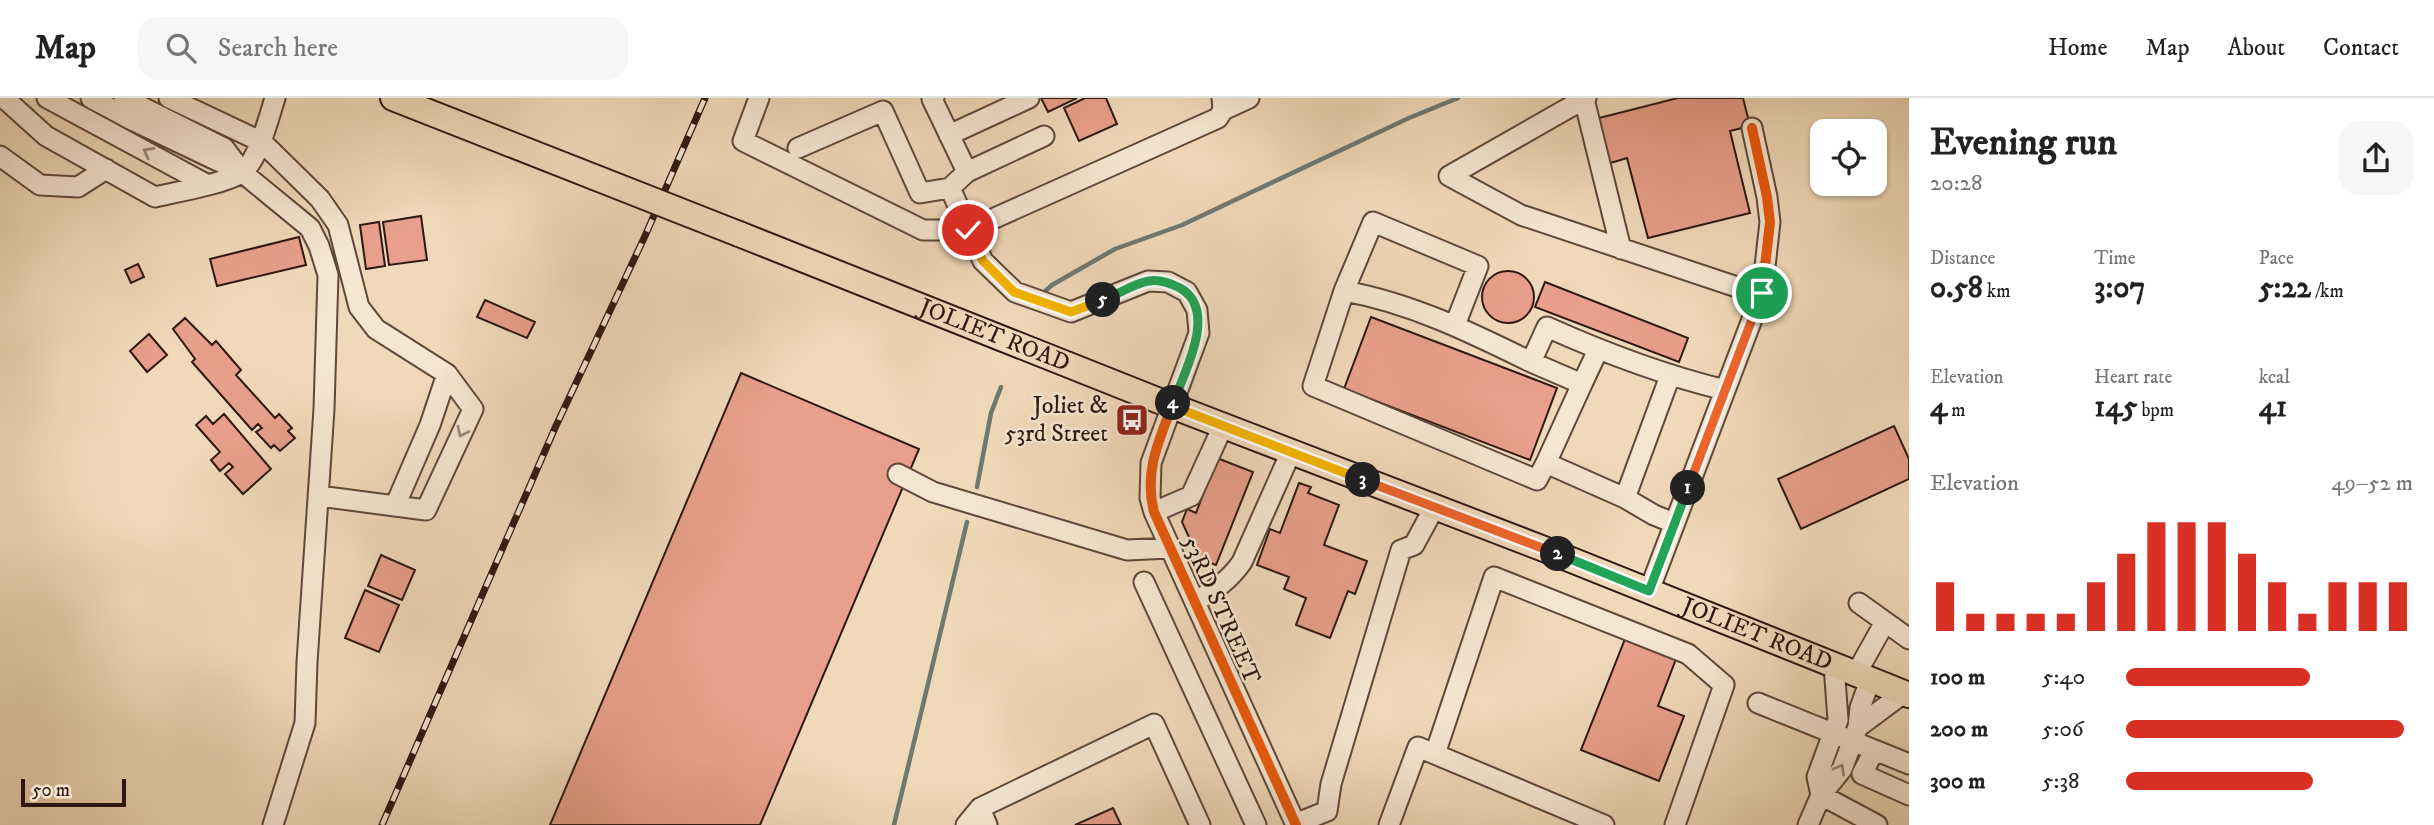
<!DOCTYPE html>
<html lang="en">
<head>
<meta charset="utf-8">
<style>
  body { margin:0; font-family:"IM FELL DW Pica",serif; background:#f6f6f6; color:#222; height:100vh; display:flex; flex-direction:column; font-size:26px; white-space:nowrap }
  * { box-sizing:border-box; margin:0 }
  p { font-size:23px; color:#767676 }
  .icon { flex:none; width:38px; height:38px; fill:none; stroke:currentColor; stroke-width:2; stroke-linecap:round; stroke-linejoin:round }
  .map { position:relative; flex:1; overflow:hidden }
  .panel { display:flex; flex-direction:column; background:#fff; width:525px }
  .panel>* { flex:none }
  .tools { position:absolute; left:1810px; top:21px; display:grid; gap:14px }
  .tools a { display:grid; place-items:center; width:77px; height:77px; border-radius:14px; background:#fff; box-shadow:0 2px 5px #0004; font-size:35px }
  .scale { position:absolute; left:21px; bottom:18px; width:105px; box-sizing:border-box; padding-left:7px; border:4px solid #2d1811; border-top:0; font-size:19px; line-height:24px; white-space:nowrap; color:#2d1811; -webkit-text-stroke:5px #f5e6d2; paint-order:stroke }
  .pin { position:absolute; display:grid; place-items:center; width:60px; height:60px; color:#fff; margin:-30px; border:4px solid #fff; border-radius:50%; box-shadow:0 2px 7px #0007 }
  .km { position:absolute; width:35px; height:35px; margin:-18px; border-radius:50%; background:#222; color:#fff; font-size:19px; line-height:35px; text-align:center }
  .round { display:grid; place-items:center; flex:none; width:74px; height:74px; border-radius:21px; background:#f6f6f6 }
  .overview { display:flex; align-items:center; justify-content:space-between; height:119px; padding:0 21px }
  h1 { font-size:38px; font-weight:700; line-height:52px }
  .stats { display:grid; grid-template-columns:repeat(3,1fr); gap:10px; height:119px; padding:7px 21px }
  .stats div { display:grid; align-content:center }
  .stats b { font-size:30px; font-weight:700 }
  .stats small { font-size:19px; font-weight:400 }
  .stats p { font-size:19px }
  .chart { height:196px; padding:14px 21px }
  .chart p { display:flex; justify-content:space-between }
  .chart svg { width:100%; height:126px; margin-top:7px; stroke:#d93025; stroke-width:6 }
  ul { padding:0 21px; list-style:none; font-size:23px }
  li { display:grid; grid-template-columns:112px 84px 1fr; align-items:center; height:52px }
  li i { height:18px; border-radius:9px; background:#d93025 }
  header { display:flex; align-items:center; gap:42px; box-sizing:border-box; height:98px; padding:0 35px; background:#fff; border-bottom:2px solid #e0e0e0 }
  header strong { font-size:33px }
  nav { display:flex; gap:38px; margin-inline-start:auto; font-size:24px }
  .search { width:490px; height:63px; background:#f6f6f6; display:flex; align-items:center; gap:18px; box-sizing:border-box; padding:0 24px; border-radius:21px; color:#767676; font-size:26px }
  main { display:flex; flex:1; min-height:0 }
  .map>svg:first-child { display:block }
  .lines { fill:none; stroke-linecap:round; stroke-linejoin:round }
  .stream { stroke:#6e7973; stroke-width:4.5 }
  .building { fill:#e89f8b; stroke:#2d1811; stroke-width:2 }
  .minor-casing { stroke:#5e483b; stroke-width:23 }
  .major-casing { stroke:#2d1811; stroke-width:28 }
  .minor { stroke:#f5e6d2; stroke-width:19 }
  .major { stroke:#f0d9b9; stroke-width:24 }
  .rail-casing { stroke:#2d1811; stroke-width:7 }
  .rail { stroke:#f5e6d2; stroke-width:4.5; stroke-dasharray:13; stroke-linecap:butt }
  .major-bridge-casing { stroke:#2d1811; stroke-width:28; stroke-linecap:butt }
  .major-bridge { stroke:#f0d9b9; stroke-width:24 }
  .cycleway-casing { stroke:#f5e6d2; stroke-width:15 }
  .cycleway { stroke:#e8590c; stroke-width:10 }
  .oneway { stroke:#9b897b }
  .split-1-casing { stroke:#fff; stroke-width:14 }
  .split-2-casing { stroke:#fff; stroke-width:14 }
  .split-3-casing { stroke:#fff; stroke-width:14 }
  .split-4-casing { stroke:#fff; stroke-width:14 }
  .split-5-casing { stroke:#fff; stroke-width:14 }
  .split-6-casing { stroke:#fff; stroke-width:14 }
  .split-1 { stroke:#f0652b; stroke-width:9 }
  .split-2 { stroke:#22a559; stroke-width:9 }
  .split-3 { stroke:#f0652b; stroke-width:9 }
  .split-4 { stroke:#f5b400; stroke-width:9 }
  .split-5 { stroke:#22a559; stroke-width:9 }
  .split-6 { stroke:#f5b400; stroke-width:9 }
  .labels { text-anchor:middle; dominant-baseline:central; stroke-width:5; stroke-linejoin:round; paint-order:stroke }
  .street-label { font-size:24px; fill:#2d1811; stroke:#f5e6d2 }
  .poi-label { font-size:24px; fill:#2d1811; stroke:#f5e6d2; text-anchor:end }
</style>
</head>
<body>
<header>
<strong>Map</strong>
<div class="search"><svg class="icon" aria-label="search" viewBox="0 0 24 24"><circle cx="10" cy="10" r="6"/><path d="M15 15l6 6"/></svg>Search here</div>
<nav><a>Home</a><a>Map</a><a>About</a><a>Contact</a></nav>
</header>
<main>
<div class="map">
<svg width="1909" height="727" viewBox="0 0 1909 727">
  <rect width="100%" height="100%" fill="#f0d9b9"/>
  <filter id="stains"><feTurbulence type="fractalNoise" baseFrequency=".00286" numOctaves="4"/><feColorMatrix values="0 0 0 0 .2 0 0 0 0 .09 0 0 0 0 .02 0 0 0 .5 -.17"/></filter>
  <radialGradient id="worn" r=".72"><stop offset=".6" stop-color="#630" stop-opacity="0"/><stop offset="1" stop-color="#630" stop-opacity=".3"/></radialGradient>
  <g class="lines">
    <path class="stream" d="M 1042,196 L 1052,187 L 1115,151 L 1182,127 L 1409,20 L 1458,0
      M 977,389 L 991,315 L 1001,289
      M 894,727 L 967,424"/>
  </g>
  <path class="building" d="M 1041,0 L 1077,0 L 1048,14 Z
    M 1085,0 L 1106,0 L 1117,26 L 1079,43 L 1064,10 Z
    M 1678,0 L 1743,0 L 1750,28 L 1730,33 L 1750,115 L 1648,140 L 1627,60 L 1607,66 L 1595,21 Z
    M 421,118 L 427,162 L 389,167 L 383,124 Z
    M 379,124 L 385,168 L 366,171 L 360,127 Z
    M 299,139 L 306,167 L 217,188 L 210,161 Z
    M 138,166 L 144,179 L 131,185 L 125,172 Z
    M1482 199a26 26 0 1 1 52 0a26 26 0 1 1-52 0Z
    M 1545,184 L 1688,240 L 1679,264 L 1535,209 Z
    M 485,202 L 535,224 L 527,240 L 477,219 Z
    M 1371,219 L 1557,290 L 1530,362 L 1344,291 Z
    M 185,220 L 212,247 L 216,243 L 241,272 L 236,277 L 275,320 L 279,316 L 292,330 L 288,333 L 295,340 L 280,353 L 274,347 L 271,350 L 256,334 L 262,330 L 258,326 L 252,332 L 192,264 L 195,261 L 173,231 Z
    M 149,236 L 167,257 L 147,274 L 130,253 Z
    M 741,275 L 919,351 L 760,727 L 550,727 Z
    M 224,316 L 271,371 L 243,396 L 225,376 L 233,369 L 229,365 L 220,373 L 211,362 L 220,354 L 196,327 L 206,318 L 213,326 Z
    M 1894,328 L 1909,361 L 1909,381 L 1801,431 L 1778,381 Z
    M 1217,360 L 1253,374 L 1216,467 L 1199,461 L 1182,424 L 1187,411 L 1196,415 Z
    M 1299,385 L 1311,389 L 1308,395 L 1339,407 L 1324,447 L 1367,463 L 1355,496 L 1348,493 L 1330,540 L 1296,527 L 1306,500 L 1284,491 L 1289,479 L 1257,467 L 1270,431 L 1280,435 Z
    M 381,457 L 415,472 L 402,502 L 368,488 Z
    M 365,492 L 399,507 L 379,554 L 345,540 Z
    M 1625,541 L 1676,561 L 1658,608 L 1684,618 L 1659,683 L 1581,652 Z
    M 1113,710 L 1121,727 L 1075,727 Z"/>
  <g class="lines">
    <defs>
      <path id="minor" d="M 4,0 L 46,38 L 155,99 C 176,94 224,86 241,75 C 258,64 269,19 275,0
        M 47,0 L 208,87
        M 91,0 L 134,23 L 239,73
        M 124,0 L 224,50 L 243,75 L 310,130 L 319,148 L 328,177 L 324,311 L 307,564 L 305,625 L 273,727
        M 169,0 L 262,44 L 320,101 L 338,127 L 359,209 L 376,231 L 447,276 L 430,327 L 395,408 L 319,398
        M 759,0 L 743,43 L 923,132 L 968,132 L 1218,20 L 1223,12 L 1222,0
        M 934,0 L 932,1 L 967,74 L 950,90
        M 1586,0 L 1449,78 L 1521,117 L 1761,197
        M 1584,1 L 1621,151
        M 1223,12 L 1249,0
        M 949,37 L 1029,0
        M 798,50 L 883,13 L 920,95 L 950,90 L 983,163 L 1015,194 L 1071,214 L 1148,183 L 1168,184 L 1187,194 L 1197,212 L 1199,235 L 1151,365 L 1150,400 L 1154,414 L 1296,727
        M 0,58 L 40,87 L 78,89 L 106,71
        M 967,74 L 1044,38
        M 1344,193 L 1373,124 L 1478,168 L 1455,227
        M 1598,252 L 1582,286 L 1531,264 L 1547,229 C 1605,255 1663,277 1725,292
        M 1531,264 C 1470,234 1411,205 1344,193 L 1313,288 L 1537,382 L 1546,365
        M 1582,286 L 1546,365 L 1625,400 L 1654,417 L 1674,425
        M 898,376 L 933,394 L 1127,452 L 1170,450
        M 1625,400 L 1670,278
        M 395,408 L 426,412 L 473,311 L 447,276
        M 1154,414 L 1191,398 L 1223,328
        M 1144,484 L 1256,727
        M 1649,493 L 1762,195 L 1770,124 L 1767,99 L 1752,30
        M 1195,504 C 1214,492 1229,483 1242,464 L 1291,354
        M 1859,505 L 1909,541
        M 1834,567 L 1838,622 L 1817,679 L 1821,697 L 1842,671 L 1858,629 L 1904,595
        M 1856,576 L 1885,524
        M 1758,605 L 1909,666
        M 1858,629 L 1860,610 L 1870,582
        M 1874,653 L 1862,676 L 1909,697
        M 1435,656 L 1494,479 L 1688,556 L 1724,587 L 1675,727
        M 1295,726 L 1327,713 L 1331,686 L 1401,452 L 1414,447 L 1434,410
        M 966,727 L 980,710
        M 987,727 L 980,710 L 1154,626 L 1200,727
        M 1389,727 L 1418,649 L 1604,727
        M 1808,727 L 1821,697 L 1877,727"/>
      <g id="major">
        <path d="M 393,0 L 594,79"/>
        <path id="s1" d="M 739,136 L 1172,308 L 1544,451 L 1909,597"/>
      </g>
    </defs>
    <use href="#minor" class="minor-casing"/>
    <use href="#major" class="major-casing"/>
    <use href="#minor" class="minor"/>
    <use href="#major" class="major"/>
    <defs>
      <path id="rail" d="M 382,727 L 555,330 L 645,138 L 705,0"/>
    </defs>
    <use href="#rail" class="rail-casing"/>
    <use href="#rail" class="rail"/>
    <defs>
      <path id="major-bridge" d="M 594,79 L 739,136"/>
    </defs>
    <use href="#major-bridge" class="major-bridge-casing"/>
    <use href="#major-bridge" class="major-bridge"/>
    <defs>
      <path id="cycleway" d="M 1172,308 C 1158,345 1144,374 1154,414 L 1296,727
        M 1649,493 L 1762,195 L 1770,124 L 1767,99 L 1752,30"/>
    </defs>
    <use href="#cycleway" class="cycleway-casing"/>
    <use href="#cycleway" class="cycleway"/>
  </g>
  <defs><path id="oneway-chevron" d="M-2-3.5L2.5 0L-2 3.5" fill="none" stroke-width="1.6" stroke-linecap="round" stroke-linejoin="round" transform="scale(1.75)"/></defs>
  <g class="oneway">
    <use href="#oneway-chevron" transform="translate(148 54) rotate(-151)"/>
    <use href="#oneway-chevron" transform="translate(462 334) rotate(115)"/>
    <use href="#oneway-chevron" transform="translate(1840 671) rotate(-60)"/>
  </g>
  <g class="lines">
    <defs>
      <path id="split-1" d="M 1688,390 L 1762,195"/>
      <path id="split-2" d="M 1558,456 L 1649,493 L 1688,390"/>
      <path id="split-3" d="M 1363,382 L 1558,456"/>
      <path id="split-4" d="M 1173,305 L 1172,308 L 1363,382"/>
      <path id="split-5" d="M 1103,202 C 1118,197 1134,185 1149,183 C 1160,181 1170,185 1180,190 C 1219,212 1184,275 1173,305"/>
      <path id="split-6" d="M 968,132 L 983,163 L 1014,194 L 1071,214 L 1103,202"/>
    </defs>
    <use href="#split-1" class="split-1-casing"/>
    <use href="#split-2" class="split-2-casing"/>
    <use href="#split-3" class="split-3-casing"/>
    <use href="#split-4" class="split-4-casing"/>
    <use href="#split-5" class="split-5-casing"/>
    <use href="#split-6" class="split-6-casing"/>
    <use href="#split-1" class="split-1"/>
    <use href="#split-2" class="split-2"/>
    <use href="#split-3" class="split-3"/>
    <use href="#split-4" class="split-4"/>
    <use href="#split-5" class="split-5"/>
    <use href="#split-6" class="split-6"/>
  </g>
  <defs>
    <symbol id="bus-square" viewBox="-11 -11 22 22"><rect x="-9" y="-9" width="18" height="18" rx="4" fill="#8f2418" stroke="#f5e6d2"/><path d="M-5-6H5V4H4V6H2V4H-2V6H-4V4H-5ZM-3.5-4V0h7V-4ZM-3.5 1.2v1.5H-2V1.2ZM2 1.2v1.5H3.5V1.2Z" fill="#fff"/></symbol>
  </defs>
  <g fill-rule="evenodd">
    <use href="#bus-square" x="1113" y="303" width="38" height="38"/>
  </g>
  <g class="labels">
    <g class="street-label">
      <text stroke="none"><textPath href="#s1" startOffset="275">JOLIET ROAD</textPath></text>
      <text transform="translate(1221 512) rotate(66)">53RD STREET</text>
      <text stroke="none"><textPath href="#s1" startOffset="1094">JOLIET ROAD</textPath></text>
    </g>
    <g class="poi-label">
      <text x="1108" y="308">Joliet &amp;<tspan x="1108" dy="28">53rd Street</tspan></text>
    </g>
  </g>
  <rect width="100%" height="100%" filter="url(#stains)"/>
  <rect width="100%" height="100%" fill="url(#worn)"/>
</svg>
<div class="tools">
<a><svg class="icon" aria-label="locate" viewBox="0 0 24 24"><circle cx="12" cy="12" r="6"/><path d="M12 2v4M12 18v4M2 12h4M18 12h4"/></svg></a>
</div>
<div class="scale">50 m</div>
<div class="pin" style="left:1762px;top:195px;background:#1e9e55"><svg class="icon" aria-label="arrive" viewBox="0 0 24 24"><path d="M6 21V4h12l-3 4 3 4H6"/></svg></div>
<div class="pin" style="left:968px;top:132px;background:#d93025"><svg class="icon" aria-label="check" viewBox="0 0 24 24"><path d="M5 12l5 5 9-10"/></svg></div>
<b class="km" style="left:1688px;top:390px">1</b>
<b class="km" style="left:1558px;top:456px">2</b>
<b class="km" style="left:1363px;top:382px">3</b>
<b class="km" style="left:1173px;top:305px">4</b>
<b class="km" style="left:1103px;top:202px">5</b>
</div>
<section class="panel">
<div class="overview"><div><h1>Evening run</h1><p>20:28</p></div><a class="round"><svg class="icon" aria-label="share" viewBox="0 0 24 24"><path d="M12 15V3M7 8l5-5 5 5M5 13v7h14v-7"/></svg></a></div>
<div class="stats">
<div><p>Distance</p><b>0.58<small> km</small></b></div>
<div><p>Time</p><b>3:07</b></div>
<div><p>Pace</p><b>5:22<small> /km</small></b></div>
</div>
<div class="stats">
<div><p>Elevation</p><b>4<small> m</small></b></div>
<div><p>Heart rate</p><b>145<small> bpm</small></b></div>
<div><p>kcal</p><b>41</b></div>
</div>
<div class="chart"><p><span>Elevation</span>49–52 m</p>
<svg viewBox="0 0 160 44" preserveAspectRatio="none"><path d="M5 44V27M15 44V38M25 44V38M35 44V38M45 44V38M55 44V27M65 44V17M75 44V6M85 44V6M95 44V6M105 44V17M115 44V27M125 44V38M135 44V27M145 44V27M155 44V27"/></svg>
</div>
<ul>
<li><b>100 m</b>5:40<i style="width:64%"></i></li>
<li><b>200 m</b>5:06<i style="width:97%"></i></li>
<li><b>300 m</b>5:38<i style="width:65%"></i></li>
</ul>
</section>
</main>
</body>
</html>
